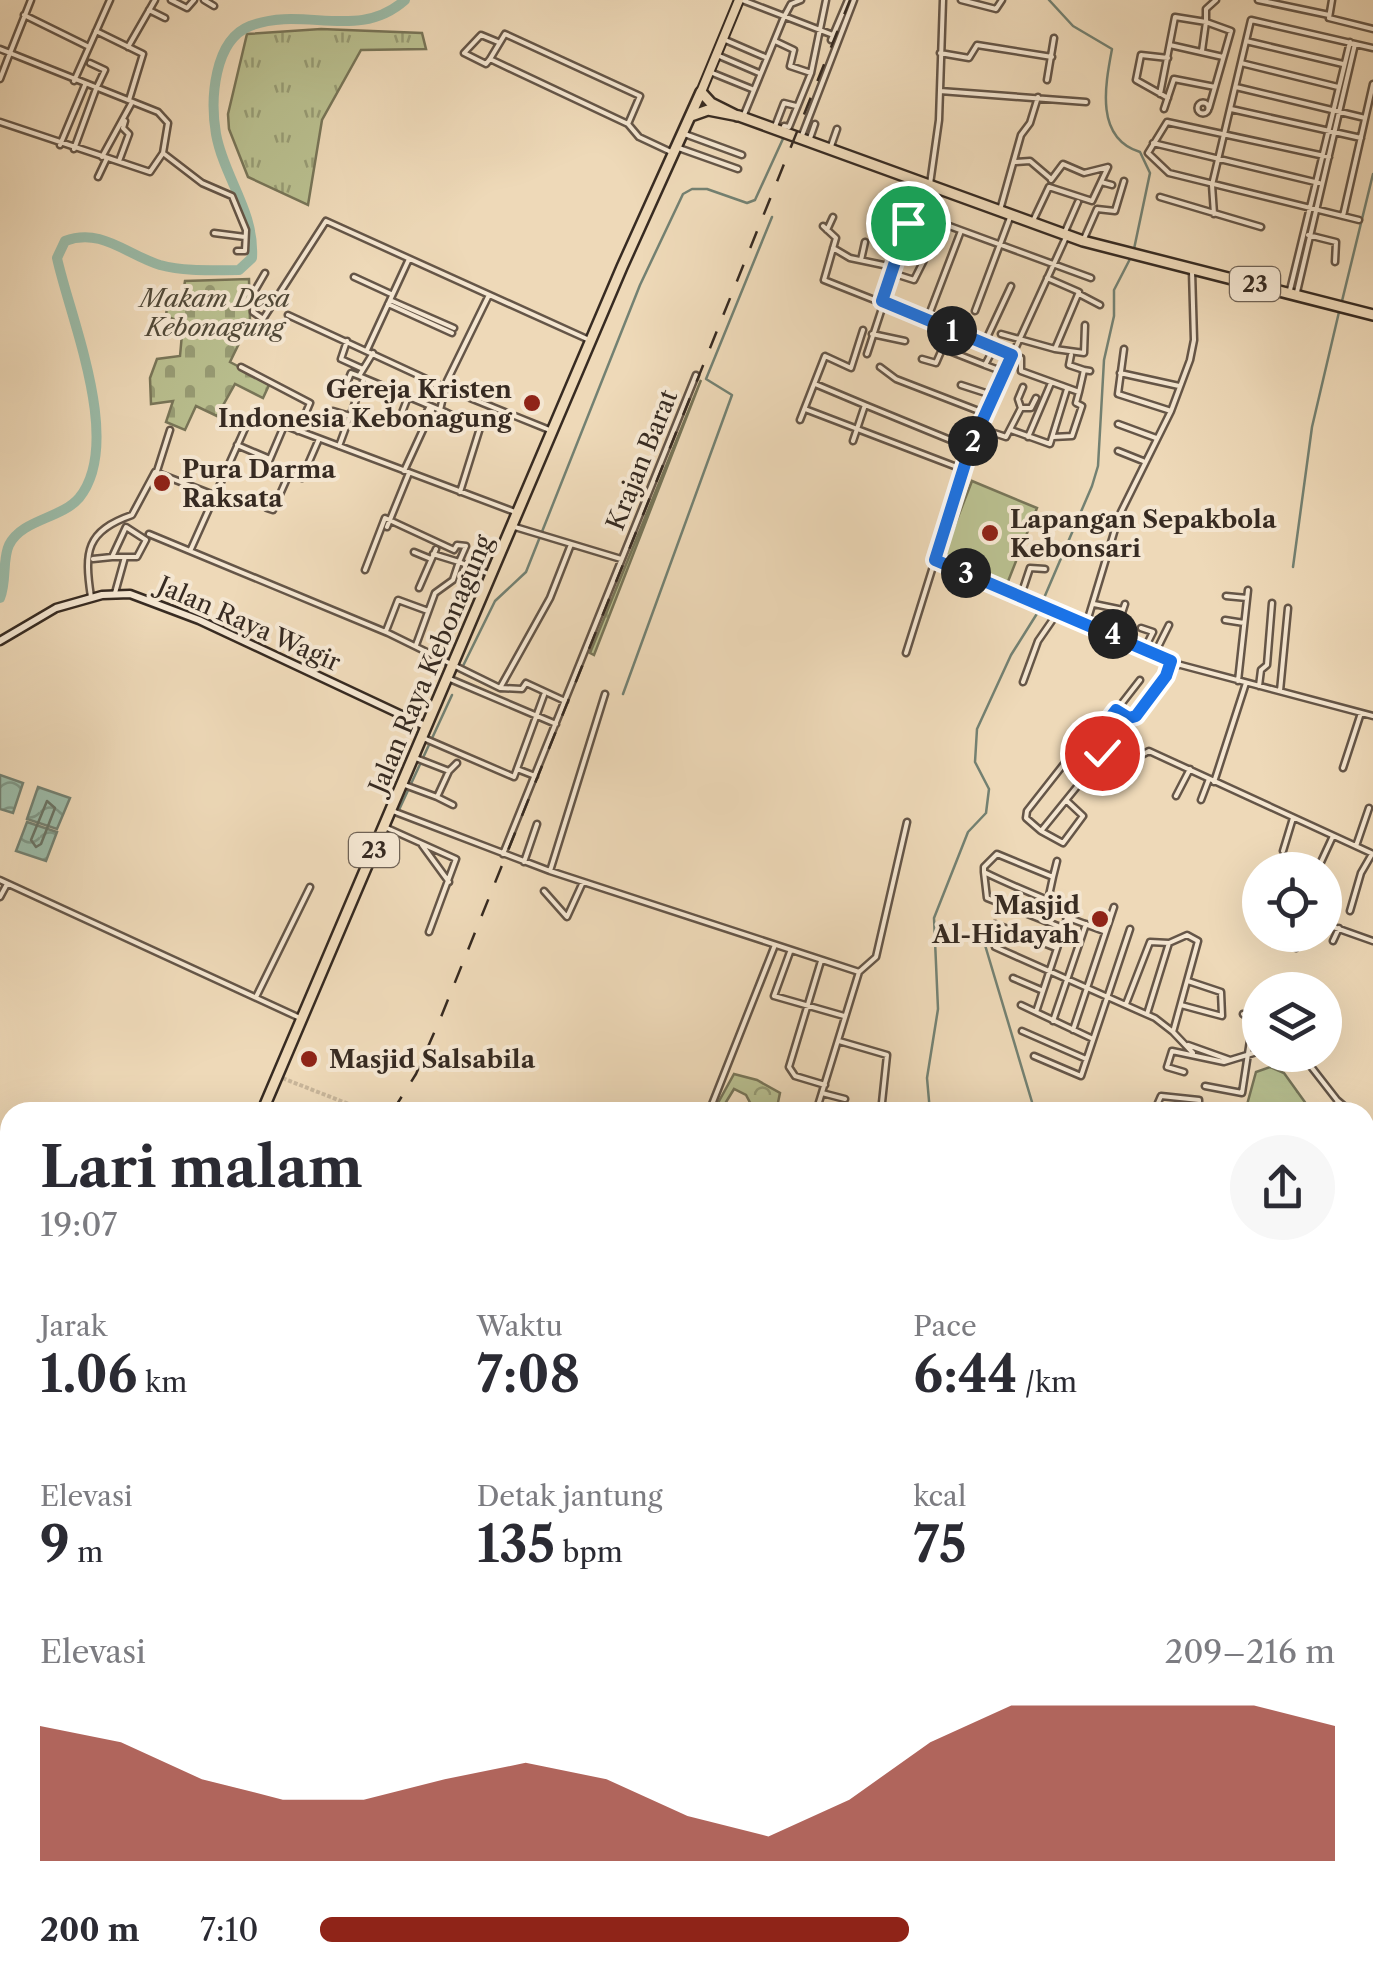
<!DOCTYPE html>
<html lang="id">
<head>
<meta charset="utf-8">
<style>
  body { margin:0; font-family:"Libre Caslon Text",serif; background:#f7f7f7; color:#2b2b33; height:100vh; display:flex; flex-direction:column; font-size:38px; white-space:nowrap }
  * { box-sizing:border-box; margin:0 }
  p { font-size:32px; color:#7c7c81 }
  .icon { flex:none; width:55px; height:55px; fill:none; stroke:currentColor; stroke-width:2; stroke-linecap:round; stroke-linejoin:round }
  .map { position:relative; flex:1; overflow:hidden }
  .details { position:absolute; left:0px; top:1102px; width:1375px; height:888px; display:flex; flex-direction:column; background:#fff; border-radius:30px 30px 0 0; box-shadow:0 10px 40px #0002 }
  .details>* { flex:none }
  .controls { position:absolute; left:1242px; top:852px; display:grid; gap:20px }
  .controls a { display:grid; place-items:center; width:100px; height:100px; border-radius:50%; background:#fff; box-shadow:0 10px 40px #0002; font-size:50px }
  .pin { position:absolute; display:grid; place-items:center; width:85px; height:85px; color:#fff; margin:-42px; border:5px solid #fff; border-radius:50%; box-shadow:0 2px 10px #0007 }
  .km { position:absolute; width:50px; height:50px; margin:-25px; border-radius:50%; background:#222; color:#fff; font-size:28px; line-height:50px; text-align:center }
  .round { display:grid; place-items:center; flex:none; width:105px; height:105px; border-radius:52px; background:#f7f7f7 }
  .head { display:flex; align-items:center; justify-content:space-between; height:170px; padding:0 40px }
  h1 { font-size:55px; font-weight:700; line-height:75px }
  .stats { display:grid; grid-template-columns:repeat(3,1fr); gap:15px; height:170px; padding:10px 40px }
  .stats div { display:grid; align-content:center }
  .stats b { font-size:50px; font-weight:700 }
  .stats small { font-size:28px; font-weight:400 }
  .stats p { font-size:28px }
  .chart { height:280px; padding:20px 40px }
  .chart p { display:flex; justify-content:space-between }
  .chart svg { width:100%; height:180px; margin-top:10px; fill:#8f2418; opacity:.7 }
  ul { padding:0 40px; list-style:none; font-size:32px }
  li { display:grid; grid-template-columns:160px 120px 1fr; align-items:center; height:75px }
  li i { height:25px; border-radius:12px; background:#8f2418 }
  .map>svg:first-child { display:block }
  .grass { fill:url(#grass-tufts); stroke:#787558; stroke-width:2.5 }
  .forest { fill:url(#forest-crowns); stroke:#787558; stroke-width:2.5 }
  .cemetery { fill:url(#cemetery-stones); stroke:#787558; stroke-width:2.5 }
  .green { fill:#b9bf8f; stroke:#787558; stroke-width:2.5 }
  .water { fill:url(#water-waves); stroke:#738172; stroke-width:2.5 }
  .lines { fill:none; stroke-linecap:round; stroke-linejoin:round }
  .shore { stroke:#697365; stroke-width:2.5 }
  .stream { stroke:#738172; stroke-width:2.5 }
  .river { stroke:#9bbba8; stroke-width:10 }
  .minor-tunnel { stroke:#c9b69a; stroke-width:4; stroke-dasharray:4 2; stroke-linecap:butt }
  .minor-casing { stroke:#655648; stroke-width:9 }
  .secondary-casing { stroke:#372b22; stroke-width:11 }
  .primary-casing { stroke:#372b22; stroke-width:12 }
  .trunk-casing { stroke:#372b22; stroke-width:14 }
  .minor { stroke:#f4e6d1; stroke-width:4 }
  .secondary { stroke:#f4e6d1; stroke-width:6 }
  .primary { stroke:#eed9b8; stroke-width:8 }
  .trunk { stroke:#eed9b8; stroke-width:9 }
  .rail { stroke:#372b22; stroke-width:2.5; stroke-dasharray:18 18; stroke-linecap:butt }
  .route-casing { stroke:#fff; stroke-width:20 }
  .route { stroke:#1a73e8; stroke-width:12 }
  .poi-dot { fill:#8f2418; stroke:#f4e6d1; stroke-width:4 }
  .labels { text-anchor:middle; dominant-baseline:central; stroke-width:8; stroke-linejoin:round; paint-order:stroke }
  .shield { fill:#f4e6d1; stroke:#706356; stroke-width:2.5 }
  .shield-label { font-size:22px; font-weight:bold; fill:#372b22 }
  .park-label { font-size:25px; font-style:italic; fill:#514938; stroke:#f4e6d1 }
  .poi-label { font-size:25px; font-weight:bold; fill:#372b22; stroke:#f4e6d1; text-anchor:start }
  .street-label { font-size:25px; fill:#372b22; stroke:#f4e6d1 }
</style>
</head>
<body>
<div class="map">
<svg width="1373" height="1988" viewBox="0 0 1373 1988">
  <defs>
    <pattern id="grass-tufts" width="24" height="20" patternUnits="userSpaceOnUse" patternTransform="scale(2.5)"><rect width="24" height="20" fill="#b9bf8f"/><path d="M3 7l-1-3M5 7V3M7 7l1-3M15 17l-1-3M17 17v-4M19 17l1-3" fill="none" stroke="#979b74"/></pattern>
    <pattern id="forest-crowns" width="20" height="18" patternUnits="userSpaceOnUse" patternTransform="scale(2.5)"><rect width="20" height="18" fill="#b9bf8f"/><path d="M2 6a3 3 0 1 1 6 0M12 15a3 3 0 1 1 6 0" fill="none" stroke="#979b74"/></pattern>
    <pattern id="cemetery-stones" width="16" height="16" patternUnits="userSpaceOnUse" patternTransform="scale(2.5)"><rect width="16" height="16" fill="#b9bf8f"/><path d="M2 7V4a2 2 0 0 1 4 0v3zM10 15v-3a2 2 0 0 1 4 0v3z" fill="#979b74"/></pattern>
    <pattern id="water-waves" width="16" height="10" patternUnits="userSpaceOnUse" patternTransform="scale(2.5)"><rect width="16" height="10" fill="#9bbba8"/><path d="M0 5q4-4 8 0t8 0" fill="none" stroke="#7f9888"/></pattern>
  </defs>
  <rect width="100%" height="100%" fill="#eed9b8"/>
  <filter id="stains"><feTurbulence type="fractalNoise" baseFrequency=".002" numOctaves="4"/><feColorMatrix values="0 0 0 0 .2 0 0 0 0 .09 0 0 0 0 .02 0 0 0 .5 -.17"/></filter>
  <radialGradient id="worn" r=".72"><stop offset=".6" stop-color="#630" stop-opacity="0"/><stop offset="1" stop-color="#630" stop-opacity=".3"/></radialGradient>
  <path class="grass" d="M 321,29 L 422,33 L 426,49 L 361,50 L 322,120 L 308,205 L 248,177 L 229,129 L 228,114 L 247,34 Z
    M 701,380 L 594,655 L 590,653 Z
    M 1270,1067 L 1284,1073 L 1312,1112 L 1245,1112 L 1256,1072 Z"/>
  <path class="forest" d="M 734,1074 L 757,1080 L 780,1093 L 776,1112 L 755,1112 L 746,1095 L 734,1089 L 720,1112 L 713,1112 Z"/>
  <path class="cemetery" d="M 249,279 L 250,321 L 230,362 L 270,383 L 263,398 L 235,384 L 217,416 L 196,406 L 185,430 L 166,422 L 173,401 L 151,404 L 150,378 L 157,359 L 180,356 L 183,323 L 166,316 L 168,297 L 182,300 L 185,281 Z
    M 1365,1776 L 1373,1777 L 1373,1830 L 1365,1828 Z"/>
  <path class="green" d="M 972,481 L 1037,508 L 1007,584 L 942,558 Z"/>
  <path class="water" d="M 0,775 L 23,783 L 13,813 L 0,809 Z
    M 38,787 L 70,798 L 57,829 L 27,819 Z
    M 27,822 L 57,832 L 46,861 L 16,851 Z"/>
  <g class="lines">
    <path class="shore" d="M 47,801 L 55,808 L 41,844 L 36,847 L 31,840 Z"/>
    <path class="stream" d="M 1049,0 L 1073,26 L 1112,49 C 1105,86 1095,138 1140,152 L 1150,173 L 1134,249
      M 814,67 L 822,31
      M 1342,301 L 1373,174
      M 1293,567 L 1312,427 L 1339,312
      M 463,666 L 495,601 L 526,572 L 640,285 L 683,194 L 692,189 L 707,189 L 747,203 L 755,200 L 808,84
      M 623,694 L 732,395 L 706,379 L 772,217
      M 398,812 L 452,695
      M 982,935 L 1035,1112
      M 930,1112 L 927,1078 L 938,1009 L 934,918 L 968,832 L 986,813 L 989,789 L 975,762 L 977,729 L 1011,655 L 1038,612 L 1092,486 L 1098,466 L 1104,360 L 1114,316 L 1114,290 L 1131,257
      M 1365,1973 L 1373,1986
      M 98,1980 L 109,1988
      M 735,1980 L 739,1988
      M 1219,1988 L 1221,1980"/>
    <path class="river" d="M 0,598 C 7,581 2,560 9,545 C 22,519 61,519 79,498 C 124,443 70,318 57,258 L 65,241 C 101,227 127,255 160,265 C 186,272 213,270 239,270 L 252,258 C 255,211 224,178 216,134 C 210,99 214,40 250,26 C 303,5 358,42 405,0"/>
    <path class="minor-tunnel" d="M 277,1076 L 369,1112"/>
    <defs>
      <path id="minor" d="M 171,0 L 187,8 L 194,0
        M 204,0 L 214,6
        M 742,0 L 833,35
        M 961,0 L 996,9 L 1002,0
        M 1258,0 L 1329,15
        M 1332,0 L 1329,18 L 1373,29
        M 149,10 L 165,18
        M 24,15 L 87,46
        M 96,31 L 143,54 L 129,100
        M 723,39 L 765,57
        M 831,40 L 848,0
        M 775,41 L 794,50 L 790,66 L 811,73
        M 1246,41 L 1343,64
        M 498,42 L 481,35 L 464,53 L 486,64 L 490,59 L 628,124 L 639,137 L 671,152
        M 1170,45 L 1223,57
        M 128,47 L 155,0
        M 0,49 L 10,53 L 31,0
        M 940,53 L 969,58 L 977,45 L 1052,57
        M 717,55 L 759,73
        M 1168,58 L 1141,55 L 1136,80 L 1168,98
        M 490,59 L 505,34 L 640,96 L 628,124
        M 90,63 L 105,70 L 96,89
        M 1241,63 L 1338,87
        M 710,72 L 752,89
        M 0,79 L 10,53 L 158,112 L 168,123 L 163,153 L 150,172 L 0,122
        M 1047,80 L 1054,38
        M 74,81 L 110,0
        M 1236,87 L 1365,118
        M 940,91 L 1086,102
        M 1160,94 L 1175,17 L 1206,22 L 1202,51
        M1197.5 108a5.5 5.5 0 1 1 11 0a5.5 5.5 0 1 1-11 0Z
        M 1209,108 L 1231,31 L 1206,22 L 1206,9 L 1216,0
        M 1164,109 L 1174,79 L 1215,87
        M 1231,109 L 1361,138
        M 743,117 L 784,17 L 791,4 L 801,0
        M 774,129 L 784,103 L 796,106
        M 782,131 L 784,126 L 789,127 L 811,73 L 826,0
        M 682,133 L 742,155
        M 801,138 L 854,0
        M 809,141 L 815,124
        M 1153,143 L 1319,183
        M 60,145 L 85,85
        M 676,147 L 738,169
        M 74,149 L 96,89
        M 830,149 L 837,129
        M 163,153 L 202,183 L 232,196 L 246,230 L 245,251 L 237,251
        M 102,157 L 131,104
        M 1329,157 L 1167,122 L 1148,153 L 1169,173 L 1359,220
        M 119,161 L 129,134 L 123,128 L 125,121
        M 1016,162 L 1030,161 L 1050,178
        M 98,177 L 107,158
        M 1101,182 L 1112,185
        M 930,184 L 939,120 L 943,0
        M 1049,187 L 1092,201 L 1108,167 L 1084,173 L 1063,164 L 1051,180
        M 1160,197 L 1261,227
        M 879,208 L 920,229
        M 1000,210 L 1021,135 L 1030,123 L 1038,97
        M 911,212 L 1091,278
        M 1214,214 L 1212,185 L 1251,20 L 1373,48
        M 1343,216 L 1373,84
        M 1032,223 L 1049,187
        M 823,226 L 836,238 L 824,280 L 1021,358 L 1021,371 L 1079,392 L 1076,403 L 1082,406 L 1072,436 L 1053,437
        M 827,230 L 833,217
        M 214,233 L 245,237
        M 1064,234 L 1078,202
        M 1308,235 L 1336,242 L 1335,262
        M 1083,241 L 1097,209 L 1115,211 L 1124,181
        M 833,248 L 850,258 L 893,267
        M 861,260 L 865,242
        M 265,273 L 254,292 L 253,312 L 263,319 L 326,221 L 587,339
        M 892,273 L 914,280 L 924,260 L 900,249
        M 354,277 L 391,294
        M 1290,290 L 1350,42
        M 1297,292 L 1355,44
        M 1079,294 L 1100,305
        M 390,300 L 454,328
        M 388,304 L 452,333
        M 975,311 L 1011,215
        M 288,315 L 448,389 L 552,431
        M 927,320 L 961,231
        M 872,334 L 905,341
        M 1001,334 L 1055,349 L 1079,292 L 1047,278
        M 347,341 L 341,359 L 363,369
        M 984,344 L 1011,286
        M 1055,349 L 1084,353 L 1085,325
        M 1124,349 L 1118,394 L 1171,411
        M 367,350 L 409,259
        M 952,352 L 985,365 L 994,348
        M 867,354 L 923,183
        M 1071,355 L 1069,365 L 1084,370
        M 922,359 L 936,363 L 950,331
        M 985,365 L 1004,372
        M 241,367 L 310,403 L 298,431
        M 880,367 L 896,379 L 984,413
        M 1120,373 L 1179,386
        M 359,376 L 440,410 L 447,381 L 489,295
        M 815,384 L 865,405 L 853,441
        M 961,385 L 995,396
        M 1079,392 L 1084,370 L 1090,371
        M 343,393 L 351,373 L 359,376 L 373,353
        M 865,405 L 970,448
        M 1021,408 L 1031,408 L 1036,398
        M 805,409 L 962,469
        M 441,410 L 480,428 L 460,492
        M 333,411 L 350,416
        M 409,418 L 424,417 L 430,406
        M 800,420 L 825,356 L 851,368 L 863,330
        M 398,423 L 408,397
        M 1118,424 L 1156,438
        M 979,428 L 1006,437 L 1021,408 L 1018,399 L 1023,387
        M 1011,430 L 1050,444 L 1067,389
        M 1028,437 L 1051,383
        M 237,445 L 270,459
        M 339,446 L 363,381
        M 1118,451 L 1143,461
        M 157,471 L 170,430
        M 404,471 L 433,408
        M 264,473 L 284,426
        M 267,508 L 273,510 L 289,474 L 302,478 L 319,439
        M 387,527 L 409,473
        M 515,527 L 621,559
        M 149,534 L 388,633 L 500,688 L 550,598 L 570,547
        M 191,549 L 247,424 L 262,417 L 515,512
        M 414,552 L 431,559
        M 93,559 L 112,557 L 126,527 L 146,540 L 137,557 L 112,557
        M 935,560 L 1177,664 L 1373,716
        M 365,570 L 385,518 L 454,550 L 457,545 L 466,546 L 459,562 L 433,554
        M 419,588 L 436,549
        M 115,593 L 125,557
        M 1226,596 L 1247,598
        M 91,597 C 84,551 86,531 132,515 L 155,472 L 214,495
        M 1020,598 L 1030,568 L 1045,569
        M 1094,604 L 1123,610
        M 1225,620 L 1244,623
        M 1086,625 L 1119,516 L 1171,411 L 1190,360 L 1194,340 L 1192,271
        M 1141,628 L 1153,632 L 1145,648
        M 386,631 L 398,600 L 428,611
        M 1115,634 L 1125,604
        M 1099,643 L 1103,630
        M 416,645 L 435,593 L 453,580 L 459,562 L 489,574
        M 906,653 L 970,448 L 1067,235
        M 1155,653 L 1169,625
        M 450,679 L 556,724
        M 1238,681 L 1248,590
        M 1023,682 L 1038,641 L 1058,612
        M 1259,686 L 1261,670 L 1267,665 L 1272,603
        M 500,688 L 522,689 L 526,683 L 565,701
        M 1280,691 L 1288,608
        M 1117,710 L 1134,718 L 1177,664
        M 421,737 L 514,777 L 544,695
        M 1091,743 L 1101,751 L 1101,757 L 1041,831 L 1026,818 L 1027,811 L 1082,741 L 1091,743 L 1140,680
        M 1138,757 L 1149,751 L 1373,854
        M 1343,768 L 1361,713
        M 517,769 L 535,776
        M 449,771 L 457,763
        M 1214,782 L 1246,683
        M 402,784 L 437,797 L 449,771 L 413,757
        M 1176,796 L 1190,769
        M 437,797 L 453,805
        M 1201,800 L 1209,779
        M 390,810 L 550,871 L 859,972
        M 387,828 L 456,859 L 429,932
        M 1041,831 L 1063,843 L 1083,816 L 1067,801
        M 422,845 L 449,882
        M 1356,846 L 1369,808
        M 1283,851 L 1293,818
        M 503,854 L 696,375
        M 524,862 L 537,824
        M 1321,862 L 1333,836
        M 550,871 L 605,694
        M 984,872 L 987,898 L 1063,928
        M 1053,877 L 1057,861
        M 0,880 L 300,1018
        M 544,891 L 567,917 L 583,882
        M 0,897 L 7,884
        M 1048,900 L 1053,877 L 997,854 L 984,867 L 984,872 C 1012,886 1041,897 1069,909
        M 1350,911 L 1361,873 L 1372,854
        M 1066,917 L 1104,931
        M 1325,924 L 1373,941
        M 1333,941 L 1339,928
        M 1056,948 L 995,924 L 992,927 L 995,947 L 1155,1018 L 1173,1032
        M 1296,948 L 1304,935
        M 790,952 L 774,996 L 844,1016
        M 821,961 L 789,1067 L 795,1076 L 825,1085
        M 1013,978 L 1041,990
        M 256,997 L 310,887
        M 1126,1004 L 1150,942 L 1169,943 L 1187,935 L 1198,941 L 1173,1032 L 1193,1053
        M 1021,1005 L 1093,1039
        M 1181,1005 L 1222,1016 L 1221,992 L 1188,981
        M 1036,1012 L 1074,897
        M 1147,1014 L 1169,943
        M 1243,1014 L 1260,1026
        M 1053,1021 L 1086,924
        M 1073,1030 L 1114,907
        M 1022,1031 L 1086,1059
        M 839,1041 L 887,1055 L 881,1112
        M 1188,1045 L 1230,1060
        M 1302,1055 L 1337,1100 L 1340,1112
        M 1034,1056 L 1081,1076 L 1130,929
        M 1184,1072 L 1167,1067 L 1172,1051 L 1224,1062 L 1260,1051
        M 1205,1086 L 1242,1093 L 1253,1021
        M 822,1093 L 845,1099
        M 1337,1100 L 1351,1112
        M 709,1112 L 775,945
        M 816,1112 L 859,972 L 876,957 L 907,822
        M 1154,1112 L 1161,1096 L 1199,1100 L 1199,1112
        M 1365,1370 L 1373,1372
        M 0,1457 L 10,1461
        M 1365,1519 L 1373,1521
        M 1365,1621 L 1373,1622
        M 379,1980 L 388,1985
        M 588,1980 L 607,1988
        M 348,1988 L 351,1980
        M 632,1988 L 635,1980"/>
      <path id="secondary" d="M 0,641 L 56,608 L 102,595 L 130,594 L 199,620 L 425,726"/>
      <path id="primary" d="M 701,92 L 739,0
        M 1365,1173 L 1373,1128
        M 1365,1252 L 1373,1362"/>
      <path id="trunk" d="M 691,116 L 708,110 L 739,116 L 1083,241 L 1373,315
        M 262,1112 L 622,267 L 701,92 L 711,103 L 737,116
        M 0,1605 L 10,1590"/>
    </defs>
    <use href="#minor" class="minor-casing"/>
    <use href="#secondary" class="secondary-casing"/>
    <use href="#primary" class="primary-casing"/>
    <use href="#trunk" class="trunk-casing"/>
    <use href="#minor" class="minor"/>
    <use href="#secondary" class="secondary"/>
    <use href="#primary" class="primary"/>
    <use href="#trunk" class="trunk"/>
    <path class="rail" d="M 392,1112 L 416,1074 L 441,1017 L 850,0
      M 0,1905 L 10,1880"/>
  </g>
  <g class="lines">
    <defs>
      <path id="route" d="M 908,223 L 882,301 L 1012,355 L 970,448 L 935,560 L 1171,661 L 1166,676 L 1136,716 L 1129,718 L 1116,710 L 1091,743 L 1102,753"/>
    </defs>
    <use href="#route" class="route-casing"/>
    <use href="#route" class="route"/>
  </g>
  <g class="poi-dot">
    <circle cx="532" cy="403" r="10"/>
    <circle cx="162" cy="483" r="10"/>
    <circle cx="990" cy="533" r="10"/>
    <circle cx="1100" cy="919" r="10"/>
    <circle cx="309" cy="1059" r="10"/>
  </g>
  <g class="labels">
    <g class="shield">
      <rect x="1230" y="267" width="50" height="34" rx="8"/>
      <rect x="349" y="833" width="50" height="34" rx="8"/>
    </g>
    <g class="shield-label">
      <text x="1255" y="284">23</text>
      <text x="374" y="850">23</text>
    </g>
    <g class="park-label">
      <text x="215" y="298">Makam Desa<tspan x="215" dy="29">Kebonagung</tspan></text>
    </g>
    <g class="poi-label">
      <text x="512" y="389" text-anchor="end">Gereja Kristen<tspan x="512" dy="29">Indonesia Kebonagung</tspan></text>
      <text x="182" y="469">Pura Darma<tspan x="182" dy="29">Raksata</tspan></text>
      <text x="1010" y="519">Lapangan Sepakbola<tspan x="1010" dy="29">Kebonsari</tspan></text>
      <text x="1080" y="905" text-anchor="end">Masjid<tspan x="1080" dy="29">Al-Hidayah</tspan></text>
      <text x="329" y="1059">Masjid Salsabila</text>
    </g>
    <g class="street-label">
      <text transform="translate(642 460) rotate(-68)">Krajan Barat</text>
      <text transform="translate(249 624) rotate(24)">Jalan Raya Wagir</text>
      <text transform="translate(431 664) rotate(-67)">Jalan Raya Kebonagung</text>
    </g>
  </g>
  <rect width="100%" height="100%" filter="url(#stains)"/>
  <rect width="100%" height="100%" fill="url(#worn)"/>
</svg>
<div class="controls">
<a><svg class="icon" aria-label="locate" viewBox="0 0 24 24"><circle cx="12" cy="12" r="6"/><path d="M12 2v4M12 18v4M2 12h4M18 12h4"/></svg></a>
<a><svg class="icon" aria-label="layers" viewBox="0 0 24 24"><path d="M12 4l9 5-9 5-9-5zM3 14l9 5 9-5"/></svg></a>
</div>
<div class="pin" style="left:908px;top:223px;background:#1e9e55"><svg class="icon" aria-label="arrive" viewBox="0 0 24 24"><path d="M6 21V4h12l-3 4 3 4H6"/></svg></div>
<div class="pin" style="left:1102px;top:753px;background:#d93025"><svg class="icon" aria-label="check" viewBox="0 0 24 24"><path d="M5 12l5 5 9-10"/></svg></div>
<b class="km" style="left:952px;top:331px">1</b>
<b class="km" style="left:973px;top:441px">2</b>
<b class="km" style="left:966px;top:573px">3</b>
<b class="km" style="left:1113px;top:634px">4</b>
<section class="details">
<div class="head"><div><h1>Lari malam</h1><p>19:07</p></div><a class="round"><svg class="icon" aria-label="share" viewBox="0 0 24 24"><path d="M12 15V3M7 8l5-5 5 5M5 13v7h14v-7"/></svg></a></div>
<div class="stats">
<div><p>Jarak</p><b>1.06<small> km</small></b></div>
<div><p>Waktu</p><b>7:08</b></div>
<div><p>Pace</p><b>6:44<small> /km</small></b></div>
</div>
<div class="stats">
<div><p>Elevasi</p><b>9<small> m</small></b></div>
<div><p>Detak jantung</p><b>135<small> bpm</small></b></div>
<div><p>kcal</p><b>75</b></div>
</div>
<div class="chart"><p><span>Elevasi</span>209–216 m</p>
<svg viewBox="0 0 160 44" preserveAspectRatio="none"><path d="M0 44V11L10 15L20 24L30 29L40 29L50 24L60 20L70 24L80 33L90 38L100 29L110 15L120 6L130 6L140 6L150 6L160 11V44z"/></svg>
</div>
<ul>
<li><b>200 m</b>7:10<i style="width:58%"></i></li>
</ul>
</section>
</div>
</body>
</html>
